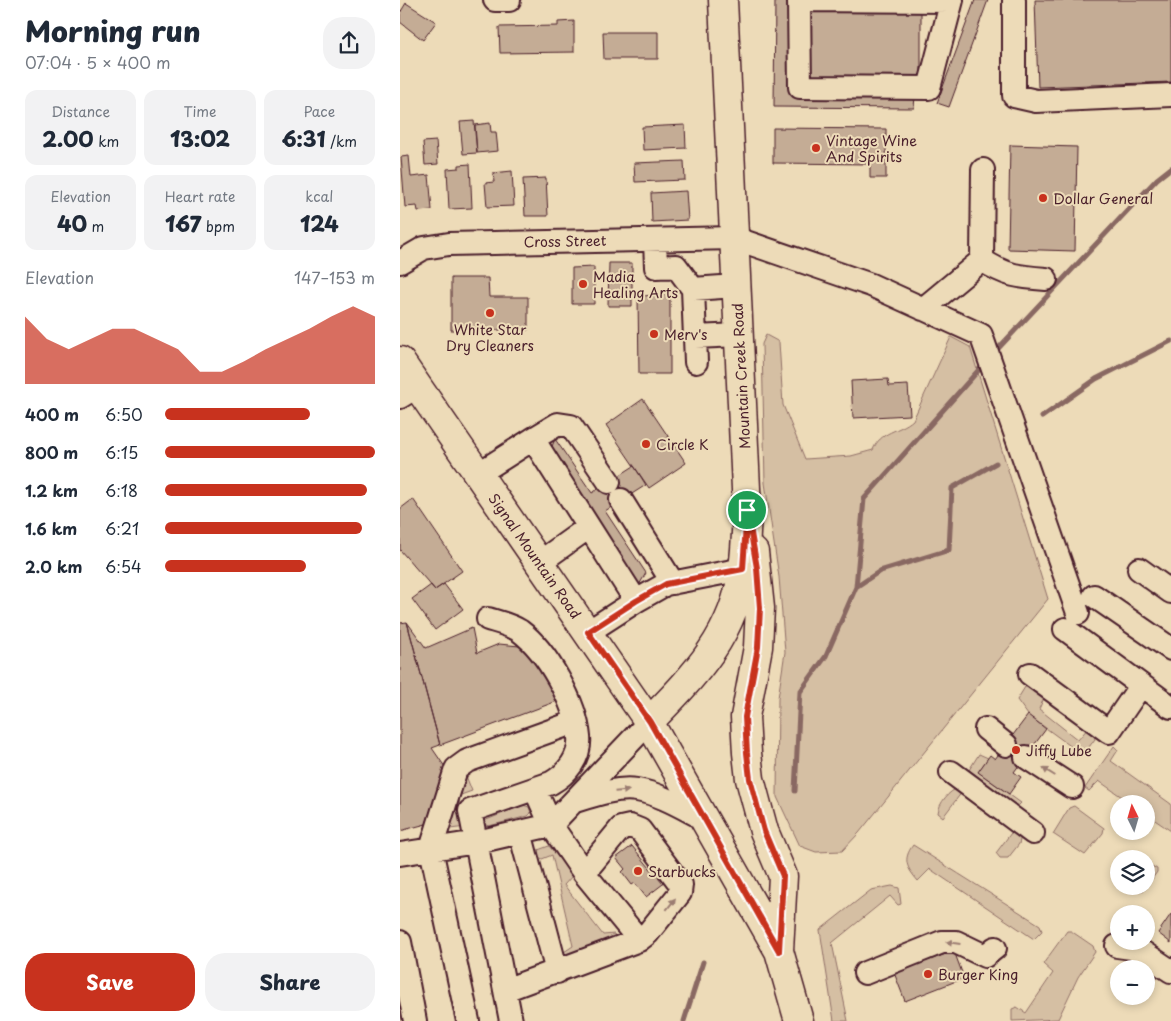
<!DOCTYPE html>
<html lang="en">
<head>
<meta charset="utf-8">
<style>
  body { margin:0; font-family:"Playpen Sans",sans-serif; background:#f2f2f3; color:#1f2937; height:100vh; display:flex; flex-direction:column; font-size:19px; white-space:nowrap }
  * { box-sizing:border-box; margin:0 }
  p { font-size:16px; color:#747a83 }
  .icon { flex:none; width:28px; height:28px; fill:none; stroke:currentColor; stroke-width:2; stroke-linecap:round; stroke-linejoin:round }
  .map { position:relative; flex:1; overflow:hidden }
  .details { display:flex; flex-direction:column; background:#fff; width:400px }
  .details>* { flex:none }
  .needle { width:32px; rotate:355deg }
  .controls { position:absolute; left:710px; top:795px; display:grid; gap:10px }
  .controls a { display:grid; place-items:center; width:45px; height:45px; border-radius:50%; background:#fff; box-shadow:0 2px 8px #0003; font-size:25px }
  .pin { position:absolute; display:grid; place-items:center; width:42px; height:42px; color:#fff; margin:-21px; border:2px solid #fff; border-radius:50%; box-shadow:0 1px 5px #0007 }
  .round { display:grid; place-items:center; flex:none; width:52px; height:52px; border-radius:20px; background:#f2f2f3 }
  .headline { display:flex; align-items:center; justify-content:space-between; height:85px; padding:0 25px }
  h1 { font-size:28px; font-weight:800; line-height:38px }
  .stats { display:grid; grid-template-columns:repeat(3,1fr); gap:8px; height:85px; padding:5px 25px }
  .stats div { display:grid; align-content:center; border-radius:12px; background:#f2f2f3; text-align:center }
  .stats b { font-size:21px; font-weight:800 }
  .stats small { font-size:14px; font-weight:400 }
  .stats p { font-size:14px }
  .chart { height:140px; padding:10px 25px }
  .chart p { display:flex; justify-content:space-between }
  .chart svg { width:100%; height:90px; margin-top:5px; fill:#c8321e; opacity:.7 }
  .primary-button { display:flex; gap:10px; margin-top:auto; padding:10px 25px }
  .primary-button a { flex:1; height:58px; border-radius:20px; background:#c8321e; color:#fff; font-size:20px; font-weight:800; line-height:58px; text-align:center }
  .primary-button a+a { background:#f2f2f3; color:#1f2937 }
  ul { padding:0 25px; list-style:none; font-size:16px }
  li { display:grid; grid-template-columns:80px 60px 1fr; align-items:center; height:38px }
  li i { height:12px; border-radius:6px; background:#c8321e }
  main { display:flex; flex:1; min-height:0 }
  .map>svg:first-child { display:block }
  .green { fill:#d5bfa3; stroke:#906f67 }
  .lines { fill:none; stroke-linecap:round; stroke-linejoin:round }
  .stream { stroke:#896862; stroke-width:5 }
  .building { fill:#c4ac95; stroke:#4a1f2b }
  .minor-casing { stroke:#4a1f2b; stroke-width:26 }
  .major-casing { stroke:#4a1f2b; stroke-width:31 }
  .minor { stroke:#eddbb8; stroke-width:22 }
  .major { stroke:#eddbb8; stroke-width:28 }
  .oneway { fill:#9c7d72 }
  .route-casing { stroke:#fff; stroke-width:10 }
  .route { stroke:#c8321e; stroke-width:6 }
  .poi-dot { fill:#c8321e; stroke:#eddbb8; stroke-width:2 }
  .labels { text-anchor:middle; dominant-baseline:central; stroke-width:4; stroke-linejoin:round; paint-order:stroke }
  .poi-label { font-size:14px; fill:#4a1f2b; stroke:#eddbb8; text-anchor:start }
  .street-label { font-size:14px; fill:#4a1f2b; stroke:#eddbb8 }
</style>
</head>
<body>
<main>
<section class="details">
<div class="headline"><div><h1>Morning run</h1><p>07:04 · 5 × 400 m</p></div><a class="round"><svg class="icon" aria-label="share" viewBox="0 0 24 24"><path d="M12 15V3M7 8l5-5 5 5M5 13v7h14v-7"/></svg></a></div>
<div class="stats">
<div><p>Distance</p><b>2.00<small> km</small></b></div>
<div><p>Time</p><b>13:02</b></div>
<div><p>Pace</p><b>6:31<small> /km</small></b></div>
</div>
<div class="stats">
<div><p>Elevation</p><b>40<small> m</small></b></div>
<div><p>Heart rate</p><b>167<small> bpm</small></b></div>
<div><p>kcal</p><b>124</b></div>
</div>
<div class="chart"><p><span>Elevation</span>147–153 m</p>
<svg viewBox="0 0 160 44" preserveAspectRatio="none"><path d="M0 44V11L10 22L20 27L30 22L40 17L50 17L60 22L70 27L80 38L90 38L100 33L110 27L120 22L130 17L140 11L150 6L160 11V44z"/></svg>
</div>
<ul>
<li><b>400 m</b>6:50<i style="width:69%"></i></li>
<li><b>800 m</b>6:15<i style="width:100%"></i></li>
<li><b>1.2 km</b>6:18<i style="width:96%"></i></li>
<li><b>1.6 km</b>6:21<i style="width:94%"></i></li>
<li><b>2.0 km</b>6:54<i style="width:67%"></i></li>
</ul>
<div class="primary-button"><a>Save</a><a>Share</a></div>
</section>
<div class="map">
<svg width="771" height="1021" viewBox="0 0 771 1021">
  <rect width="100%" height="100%" fill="#eddbb8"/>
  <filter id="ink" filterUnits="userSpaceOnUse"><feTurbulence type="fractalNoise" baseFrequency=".02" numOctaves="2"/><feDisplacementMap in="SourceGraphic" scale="10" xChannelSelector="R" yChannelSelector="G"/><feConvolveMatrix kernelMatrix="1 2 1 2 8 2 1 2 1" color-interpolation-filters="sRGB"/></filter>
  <g filter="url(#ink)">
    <path class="green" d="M 366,335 L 379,342 L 383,405 L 405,459 L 451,456 L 473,450 C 480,431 499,432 513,420 L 551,337 L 570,347 L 648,599 L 459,833 L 442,851 L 416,852 L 400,846 L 377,797 L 378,698 L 385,652 L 379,577 L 365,483 L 362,344 Z
      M 629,686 L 637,693 L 640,691 L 645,696 L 639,709 L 678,740 L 688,728 L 692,729 L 695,739 L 686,751 L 680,753 L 628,715 L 617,700 L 625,687 Z
      M 714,746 L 718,750 L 711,761 L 771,804 L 771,831 L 746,814 L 746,804 L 732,804 L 699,781 L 689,791 L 685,788 Z
      M 579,754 L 588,758 L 578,772 L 621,803 L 617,807 L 572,774 L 569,770 Z
      M 66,776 L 72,791 L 58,796 L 66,827 L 50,829 L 48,827 L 63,777 Z
      M 558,788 L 562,792 L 543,817 L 538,813 C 539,803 549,791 558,788 Z
      M 123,805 L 129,807 L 131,813 L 128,816 L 89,826 L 83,824 L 84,821 Z
      M 674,806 L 704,828 L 703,833 L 685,855 L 653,834 L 669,808 Z
      M 614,829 L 621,836 L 619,844 L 608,858 L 600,858 L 596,853 Z
      M 513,845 L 640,925 L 642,931 L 634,939 L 530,869 L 518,881 C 507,868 502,860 513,845 Z
      M 149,846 L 173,875 L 164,885 L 203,935 L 214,934 L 215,937 L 214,940 L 166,962 L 161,954 L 173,946 L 152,855 L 142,859 L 138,856 L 138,850 Z
      M 752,866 L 757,869 L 757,872 L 744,890 L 740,891 L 737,887 L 746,886 L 746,874 Z
      M 492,886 L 499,888 L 501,904 L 498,905 L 490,896 L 432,943 L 448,1021 L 434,1021 L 420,930 L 471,890 Z
      M 667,931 L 671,931 L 693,946 L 695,952 L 678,977 L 658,1019 L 612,1021 L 612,1009 L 617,1007 L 626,1013 L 653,973 L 643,964 Z"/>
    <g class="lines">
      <path class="stream" d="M 593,354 L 757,179 L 771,168
        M 642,417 L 696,379 L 771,341
        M 456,587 L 480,571 L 549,550 L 552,488 L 596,463
        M 395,791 L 400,692 L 426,656 L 456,587 L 464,499 L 584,364
        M 284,1021 L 303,962"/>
    </g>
    <path class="building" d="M 375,0 L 392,0 L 391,95 L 515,96 L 514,108 L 374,107 Z
      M 575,0 L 588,0 L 549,107 L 537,103 Z
      M 635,0 L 771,0 L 771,82 L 638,87 Z
      M 6,3 L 36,22 L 23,40 L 0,22 L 0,13 Z
      M 521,9 L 521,77 L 408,78 L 408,10 Z
      M 174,21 L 174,52 L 100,53 L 99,27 L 158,26 L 158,22 Z
      M 203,32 L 258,32 L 258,59 L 204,59 Z
      M 74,121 L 77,153 L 63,154 L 60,122 Z
      M 90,123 L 91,132 L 96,132 L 98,151 L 77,153 L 75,125 Z
      M 285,125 L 286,148 L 243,150 L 242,127 Z
      M 373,128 L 486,129 L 486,178 L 470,178 L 470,164 L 373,163 Z
      M 36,141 L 38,164 L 25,165 L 23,142 Z
      M 610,145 L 677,147 L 675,251 L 608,249 Z
      M 9,156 L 11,177 L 29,175 L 32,210 L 18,211 L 17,206 L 5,207 L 1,157 Z
      M 284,161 L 285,180 L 235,182 L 234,163 Z
      M 70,164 L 72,208 L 49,209 L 47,169 L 59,168 L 59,165 Z
      M 112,171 L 114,206 L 87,207 L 85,183 L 94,182 L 93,173 Z
      M 146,178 L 148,216 L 125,216 L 123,179 Z
      M 286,191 L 288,220 L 252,222 L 251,193 Z
      M 209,263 L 232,263 L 232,306 L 208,306 Z
      M 194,267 L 194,304 L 172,304 L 172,268 Z
      M 51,278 L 88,278 L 89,297 L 128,297 L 128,330 L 51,330 Z
      M 270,295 L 270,374 L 239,374 L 238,296 Z
      M 488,379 L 489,386 L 508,385 L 510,415 L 453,418 L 451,381 Z
      M 243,399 L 286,463 L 249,488 L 206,425 Z
      M 155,439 L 192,493 L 234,466 L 246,485 L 205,511 L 246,573 L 235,592 L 148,456 Z
      M 13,499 L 62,571 L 35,590 L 0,550 L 0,509 Z
      M 44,584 L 63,609 L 35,630 L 12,599 L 31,585 L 35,590 Z
      M 7,622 L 26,648 L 72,628 L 77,653 L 99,644 L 129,647 L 160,700 L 40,745 Z
      M 7,622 L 40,745 L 32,748 L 45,767 L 26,824 L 0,831 L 0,623 Z
      M 628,715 L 646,729 L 614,772 L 621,777 L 609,794 L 578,772 L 590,755 L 595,759 Z
      M 232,846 L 263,884 L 246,897 L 235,883 L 232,885 L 222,872 L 225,869 L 216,858 Z
      M 771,914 L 771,943 L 758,933 Z
      M 554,951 L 564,978 L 505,1001 L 493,970 L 526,956 L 527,961 Z"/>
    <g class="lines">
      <defs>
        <path id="minor" d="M 95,0 L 109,0
          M 614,0 L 614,96 L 636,101 L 771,95
          M 551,1 L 399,0 L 400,87 L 529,88 L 552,0
          M 255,240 L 256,267 L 276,266 L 293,289 L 296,362
          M 582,260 L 583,170
          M 0,262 L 24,248 L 49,244 L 334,238 L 471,285 L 581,335 L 678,613
          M 293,289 L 336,286
          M 523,309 L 582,260 C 606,276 619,277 646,279
          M 295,337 L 339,335
          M 0,397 L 18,386
          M 133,439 L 158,424 L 171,426 L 209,482
          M 78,474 L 133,439 L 236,601 L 188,632
          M 221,500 L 273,583
          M 140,562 L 189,527
          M 739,569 L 771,592
          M 694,596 L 771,649
          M 236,601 L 266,584 L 343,569
          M 88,619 C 98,622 111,625 120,631 C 147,651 176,703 179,737 C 181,757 167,774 151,783 L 70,811 L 111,1021
          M 665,629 L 771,707
          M 630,674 L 709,732 L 741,685
          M 586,729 L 606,745
          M 626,757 L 672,787
          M 551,772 L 633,833
          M 175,801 C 194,795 217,787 237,790 C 261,794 283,808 305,819
          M 120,832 L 157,972
          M 0,854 L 77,842 L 151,825 L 249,722
          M 184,873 L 221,828 L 230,826 L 240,830 L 281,885 L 280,893 L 248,933 L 239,940
          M 0,942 L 15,1021
          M 717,946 L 738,949 L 771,971
          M 465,973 L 542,942 L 556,942 L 585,956 L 595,948
          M 105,990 L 239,940 L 184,873 L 151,825 L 135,789
          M 68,1021 L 31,849 L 56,769 L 67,761 L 175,722"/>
        <path id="major" d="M 0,361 L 249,722 L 379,951 L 399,1021
          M 354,552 L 360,608 L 358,647 L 345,717 L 347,753 L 350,779 L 364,831 L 383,876 L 379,951
          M 249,722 C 294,676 335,635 343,568 C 346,549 346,529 347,510 L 323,0"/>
      </defs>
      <use href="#minor" class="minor-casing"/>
      <use href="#major" class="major-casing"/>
      <use href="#minor" class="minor"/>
      <use href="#major" class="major"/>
    </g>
    <defs><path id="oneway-solid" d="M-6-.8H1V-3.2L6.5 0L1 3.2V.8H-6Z" transform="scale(1.25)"/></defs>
    <g class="oneway">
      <use href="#oneway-solid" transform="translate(649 772) rotate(-148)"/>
      <use href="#oneway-solid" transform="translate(222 791) rotate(-5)"/>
      <use href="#oneway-solid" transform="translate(271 904) rotate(-52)"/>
      <use href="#oneway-solid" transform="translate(553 943) rotate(-173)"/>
    </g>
  </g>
  <g class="lines" filter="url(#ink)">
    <defs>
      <path id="route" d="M 347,510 L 357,568 L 360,608 L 358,647 L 345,717 L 347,753 L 350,779 L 364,831 L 383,876 L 379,951 L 250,722 L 188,632 L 236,601 L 266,584 L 343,569 Z"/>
    </defs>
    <use href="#route" class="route-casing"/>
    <use href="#route" class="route"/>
  </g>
  <g class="poi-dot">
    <circle cx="416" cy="148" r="5"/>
    <circle cx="643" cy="198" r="5"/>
    <circle cx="183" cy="284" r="5"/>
    <circle cx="90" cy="313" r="5"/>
    <circle cx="254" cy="334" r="5"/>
    <circle cx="246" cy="444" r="5"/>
    <circle cx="616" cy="750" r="5"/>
    <circle cx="238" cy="871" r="5"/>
    <circle cx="528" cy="974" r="5"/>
  </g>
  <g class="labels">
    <g class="poi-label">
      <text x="426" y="140">Vintage Wine<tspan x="426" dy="16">And Spirits</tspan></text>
      <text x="653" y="198">Dollar General</text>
      <text x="193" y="276">Madia<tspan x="193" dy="16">Healing Arts</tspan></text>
      <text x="90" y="329" text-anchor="middle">White Star<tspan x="90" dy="16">Dry Cleaners</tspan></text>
      <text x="264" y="334">Merv's</text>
      <text x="256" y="444">Circle K</text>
      <text x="626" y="750">Jiffy Lube</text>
      <text x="248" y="871">Starbucks</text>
      <text x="538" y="974">Burger King</text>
    </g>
    <g class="street-label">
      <text transform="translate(165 241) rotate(-1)">Cross Street</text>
      <text transform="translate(341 376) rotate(-93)">Mountain Creek Road</text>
      <text transform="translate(135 556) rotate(55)">Signal Mountain Road</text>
    </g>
  </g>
</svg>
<div class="controls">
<a><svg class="needle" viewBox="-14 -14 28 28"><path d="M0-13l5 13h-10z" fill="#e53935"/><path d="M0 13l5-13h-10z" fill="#747a83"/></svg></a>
<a><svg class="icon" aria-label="layers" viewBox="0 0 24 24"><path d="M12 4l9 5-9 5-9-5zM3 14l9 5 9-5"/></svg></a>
<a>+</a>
<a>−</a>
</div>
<div class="pin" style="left:347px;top:510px;background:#1e9e55"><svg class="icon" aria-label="arrive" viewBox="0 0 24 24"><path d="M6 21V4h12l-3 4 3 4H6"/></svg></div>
</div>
</main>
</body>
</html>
